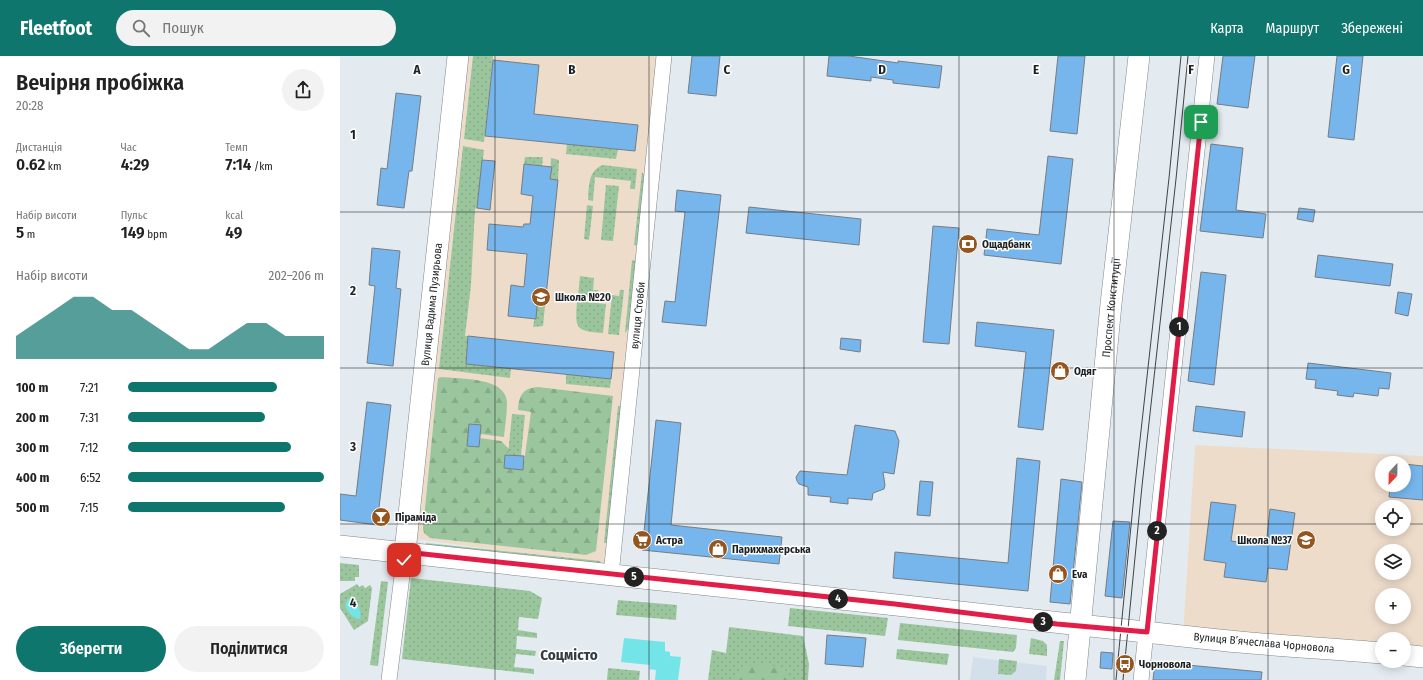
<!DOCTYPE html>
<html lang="uk">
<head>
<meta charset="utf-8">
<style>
  body { margin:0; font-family:"Fira Sans Condensed",sans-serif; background:#f2f2f2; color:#222; height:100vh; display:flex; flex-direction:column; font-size:15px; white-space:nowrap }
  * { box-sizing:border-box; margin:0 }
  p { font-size:13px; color:#767676 }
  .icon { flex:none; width:22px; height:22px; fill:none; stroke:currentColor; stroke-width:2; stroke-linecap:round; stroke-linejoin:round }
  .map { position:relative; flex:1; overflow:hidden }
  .panel { display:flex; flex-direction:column; background:#fff; width:340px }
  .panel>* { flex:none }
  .needle { width:26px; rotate:202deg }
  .tools { position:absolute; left:1035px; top:400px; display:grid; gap:8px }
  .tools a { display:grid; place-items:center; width:36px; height:36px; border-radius:50%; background:#fff; box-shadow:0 2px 10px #0003; font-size:20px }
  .pin { position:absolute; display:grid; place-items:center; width:34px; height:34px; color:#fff; margin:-17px; border-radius:8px; box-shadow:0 2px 6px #0006 }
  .km { position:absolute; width:20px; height:20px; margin:-10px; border-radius:50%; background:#222; color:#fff; font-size:11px; line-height:20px; text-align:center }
  .round { display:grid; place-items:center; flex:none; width:42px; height:42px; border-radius:21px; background:#f2f2f2 }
  .overview { display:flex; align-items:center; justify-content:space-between; height:68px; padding:0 16px }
  h1 { font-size:22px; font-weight:600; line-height:30px }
  .figures { display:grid; grid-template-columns:repeat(3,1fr); gap:6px; height:68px; padding:4px 16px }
  .figures div { display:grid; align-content:center }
  .figures b { font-size:17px; font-weight:600 }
  .figures small { font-size:11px; font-weight:400 }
  .figures p { font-size:11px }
  .chart { height:112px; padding:8px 16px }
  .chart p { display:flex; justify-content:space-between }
  .chart svg { width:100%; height:72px; margin-top:4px; fill:#0f766e; opacity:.7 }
  .primary-button { display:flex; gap:8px; margin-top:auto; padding:8px 16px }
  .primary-button a { flex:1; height:46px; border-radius:24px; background:#0f766e; color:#fff; font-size:16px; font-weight:600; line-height:46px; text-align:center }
  .primary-button a+a { background:#f2f2f2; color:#222 }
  ul { padding:0 16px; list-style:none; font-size:13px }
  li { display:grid; grid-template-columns:64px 48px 1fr; align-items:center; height:30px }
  li i { height:10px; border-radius:5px; background:#0f766e }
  header { display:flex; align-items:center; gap:24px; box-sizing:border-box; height:56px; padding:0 20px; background:#0f766e; color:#fff }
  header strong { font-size:19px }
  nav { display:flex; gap:22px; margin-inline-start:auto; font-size:14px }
  .search { width:280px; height:36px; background:#f2f2f2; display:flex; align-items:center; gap:10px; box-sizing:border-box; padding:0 14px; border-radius:22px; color:#767676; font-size:15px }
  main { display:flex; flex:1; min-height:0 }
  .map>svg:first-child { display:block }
  .built { fill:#d3e0ec }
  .education { fill:#eedccb; fill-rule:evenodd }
  .grass { fill:url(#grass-dots) }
  .forest { fill:url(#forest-firs) }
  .water { fill:#73e4e7 }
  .building { fill:#77b6ed; stroke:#767c82 }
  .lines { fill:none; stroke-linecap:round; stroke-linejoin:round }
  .street-casing { stroke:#81878d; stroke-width:16 }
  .secondary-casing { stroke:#81878d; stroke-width:22 }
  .street { stroke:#fff; stroke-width:15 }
  .secondary { stroke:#fff; stroke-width:21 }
  .tram { stroke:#3f4345; stroke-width:1 }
  .route-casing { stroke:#fff; stroke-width:8 }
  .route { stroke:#e11d48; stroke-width:5 }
  .grid { fill:none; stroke:#1e2123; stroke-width:1; stroke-opacity:0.55 }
  .labels { text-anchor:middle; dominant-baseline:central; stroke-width:3; stroke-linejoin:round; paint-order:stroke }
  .poi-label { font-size:11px; font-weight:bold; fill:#1e2123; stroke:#fff; text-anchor:start }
  .street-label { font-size:11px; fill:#1e2123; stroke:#fff }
  .district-label { font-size:15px; font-weight:bold; fill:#363c41; stroke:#fff }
  .grid-label { font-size:13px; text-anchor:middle; font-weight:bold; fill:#1e2123; stroke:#fff; stroke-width:3; stroke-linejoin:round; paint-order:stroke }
</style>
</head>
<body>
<header>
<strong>Fleetfoot</strong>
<div class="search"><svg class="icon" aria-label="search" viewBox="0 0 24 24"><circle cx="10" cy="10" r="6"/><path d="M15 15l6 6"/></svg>Пошук</div>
<nav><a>Карта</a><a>Маршрут</a><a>Збережені</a></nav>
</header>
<main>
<section class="panel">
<div class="overview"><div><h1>Вечірня пробіжка</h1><p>20:28</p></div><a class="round"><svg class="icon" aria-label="share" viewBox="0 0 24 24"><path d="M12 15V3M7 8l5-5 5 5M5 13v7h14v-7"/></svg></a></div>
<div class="figures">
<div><p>Дистанція</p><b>0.62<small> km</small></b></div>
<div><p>Час</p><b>4:29</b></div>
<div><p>Темп</p><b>7:14<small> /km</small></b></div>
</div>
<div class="figures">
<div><p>Набір висоти</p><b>5<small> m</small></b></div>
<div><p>Пульс</p><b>149<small> bpm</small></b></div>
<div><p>kcal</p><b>49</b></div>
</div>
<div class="chart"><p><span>Набір висоти</span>202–206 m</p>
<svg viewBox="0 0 160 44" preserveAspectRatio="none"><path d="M0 44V30L10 22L20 14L30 6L40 6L50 14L60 14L70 22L80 30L90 38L100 38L110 30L120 22L130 22L140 30L150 30L160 30V44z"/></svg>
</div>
<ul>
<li><b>100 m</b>7:21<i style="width:76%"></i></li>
<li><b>200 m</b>7:31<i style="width:70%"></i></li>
<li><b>300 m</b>7:12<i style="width:83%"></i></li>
<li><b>400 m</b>6:52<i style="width:100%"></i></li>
<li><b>500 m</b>7:15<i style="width:80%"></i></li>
</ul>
<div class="primary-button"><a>Зберегти</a><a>Поділитися</a></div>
</section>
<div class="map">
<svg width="1083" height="624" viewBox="0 0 1083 624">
  <defs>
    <pattern id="grass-dots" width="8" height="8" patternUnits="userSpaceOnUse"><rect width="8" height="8" fill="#9bc69d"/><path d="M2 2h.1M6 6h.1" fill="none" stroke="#85aa87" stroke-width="1.8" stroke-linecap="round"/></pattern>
    <pattern id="forest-firs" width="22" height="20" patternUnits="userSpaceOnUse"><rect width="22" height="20" fill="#9bc69d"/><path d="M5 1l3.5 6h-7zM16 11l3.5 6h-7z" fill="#85aa87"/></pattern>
  </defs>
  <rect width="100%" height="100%" fill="#e3ebf1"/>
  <path class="built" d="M 633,601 L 707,610 L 706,624 L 630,624 Z"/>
  <path class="education" d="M 122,0 L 332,0 L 279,511 L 70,482 Z
    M 855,389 L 1083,400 L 1083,595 L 1064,594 L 1064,583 L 1042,583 L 1042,593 L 843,579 ZM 1042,407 L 1064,407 L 1064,429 L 1042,429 ZM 1042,451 L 1064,451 L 1064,473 L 1042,473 ZM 1042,495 L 1064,495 L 1064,517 L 1042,517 ZM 1042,539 L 1064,539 L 1064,561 L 1042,561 Z"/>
  <path class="grass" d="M 133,0 L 153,0 L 144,86 L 124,83 Z
    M 227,88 L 278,93 L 276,103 L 226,98 Z
    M 123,90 L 144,94 L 137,152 L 135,153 L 131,229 L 125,280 L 128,280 L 126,307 L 171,312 L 170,322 L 99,313 Z
    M 185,101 L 203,101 L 202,110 L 184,108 Z
    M 211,102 L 219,104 L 218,124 L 210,123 Z
    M 263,109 L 297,113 L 295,133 L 290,133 L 291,125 L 255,121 L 253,145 L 248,144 C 249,131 248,114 263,109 Z
    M 302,116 L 306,121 L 299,190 L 294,189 Z
    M 266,129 L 279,130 L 273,185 L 261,184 Z
    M 247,149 L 253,150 L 249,184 L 244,183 Z
    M 292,204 L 297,205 L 290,271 L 285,277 Z
    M 240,220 L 254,222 L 253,234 L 258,234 L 258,242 L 238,240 Z
    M 280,234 L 284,234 L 279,279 L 268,278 L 272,239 L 279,240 Z
    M 237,245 L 266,248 L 263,277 C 235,275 235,273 237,245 Z
    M 197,249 L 205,250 L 203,270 L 193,271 Z
    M 226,318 L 271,323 L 270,332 L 226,328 Z
    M 278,350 L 282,350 L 268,487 L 264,487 Z
    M 172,358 L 185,359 L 181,400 L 168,399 Z
    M 86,487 L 260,505 L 262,510 L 84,492 Z
    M 0,507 L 19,509 L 19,521 L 15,521 L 15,525 L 0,525 Z
    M 71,522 L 190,535 L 202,542 L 198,563 L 179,561 L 178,574 L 197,577 L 197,582 L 177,580 L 176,593 L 196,595 L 195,600 L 176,598 L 174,611 L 194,613 L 194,618 L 62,603 Z
    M 41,525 L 48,526 L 38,610 L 30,609 Z
    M 17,528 L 19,531 L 23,529 L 25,532 L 30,529 L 32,532 L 28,565 L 14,574 L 0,552 L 0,538 Z
    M 278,544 L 337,549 L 336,564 L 276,559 Z
    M 450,552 L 548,562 L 545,580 L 448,570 Z
    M 560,567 L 677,579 L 676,592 L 673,596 L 558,584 Z
    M 389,571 L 463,580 L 469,608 L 468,624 L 368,624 L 372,594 L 386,597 Z
    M 691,582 L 703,585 L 707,589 L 707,600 L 689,598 Z
    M 720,585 L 724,585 L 720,624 L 714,624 Z
    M 557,593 L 609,598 L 607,609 L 556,603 Z
    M 659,603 L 677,605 L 676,615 L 671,619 L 658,618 Z
    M 268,612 L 300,615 L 299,624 L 267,624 Z"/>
  <path class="forest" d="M 102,321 C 120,323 166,321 167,346 C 167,358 165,370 164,381 L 140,378 L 141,369 L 129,368 L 127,390 L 139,391 L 140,382 L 161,385 L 169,393 L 168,399 L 165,399 L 164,412 L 183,413 L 191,356 L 178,354 C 179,340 182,332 198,331 L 273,340 L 256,495 L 246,499 L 90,482 L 84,477 L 83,472 L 98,322 Z
    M 422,609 L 444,611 L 451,624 L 396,624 L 402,610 Z"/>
  <path class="water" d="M 8,543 L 14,543 C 18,547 22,559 20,563 C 13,563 7,555 5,549 Z
    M 284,582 L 325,586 L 325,595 L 330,596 L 330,600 L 341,601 L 338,624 L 315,624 L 316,614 L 309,613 L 310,609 L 281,606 Z"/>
  <path class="building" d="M 352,0 L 380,0 L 376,40 L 348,37 Z
    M 489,0 L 509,0 L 558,7 L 558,5 L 602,10 L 599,32 L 553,27 L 553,24 L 531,21 L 531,25 L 487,20 Z
    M 718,0 L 745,0 L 737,78 L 710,75 Z
    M 883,0 L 915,0 L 908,52 L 877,48 Z
    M 997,0 L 1023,0 L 1014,84 L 988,81 Z
    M 153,4 L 199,9 L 194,58 L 298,69 L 295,95 L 145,80 Z
    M 56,37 L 81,40 L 72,115 L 69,115 L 64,152 L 37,149 L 41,112 L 47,113 Z
    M 871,88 L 903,92 L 896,154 L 926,158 L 923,182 L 860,175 Z
    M 708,100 L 733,103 L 721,208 L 644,199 L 647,173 L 699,179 Z
    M 142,104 L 155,105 L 150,154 L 137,152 Z
    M 184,108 L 212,111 L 210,123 L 218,124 L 205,250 L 197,249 L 196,263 L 168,260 L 171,229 L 184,231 L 187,198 L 147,194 L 149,168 L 183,171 L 184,168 L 190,168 L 193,140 L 181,138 Z
    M 337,134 L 381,139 L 366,270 L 322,266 L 325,245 L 335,246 L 345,156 L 335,155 Z
    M 409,151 L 521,163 L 519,189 L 406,177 Z
    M 959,152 L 975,154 L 973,166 L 957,163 Z
    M 593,170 L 619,172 L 609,288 L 583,286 Z
    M 32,192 L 60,195 L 56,232 L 61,233 L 53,310 L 27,307 L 35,230 L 29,229 Z
    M 978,199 L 1053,208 L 1050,230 L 975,221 Z
    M 861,216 L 886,219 L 874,329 L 848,325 Z
    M 1058,236 L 1072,238 L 1068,260 L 1055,257 Z
    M 637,266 L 714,274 L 703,374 L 678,371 L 686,296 L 635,290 Z
    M 128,280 L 274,296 L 271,323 L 126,308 Z
    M 501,282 L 521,284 L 520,296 L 500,293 Z
    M 968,307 L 1051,317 L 1049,333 L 1039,332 L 1038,340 L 1014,337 L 1013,341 L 997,339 L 998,335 L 975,332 L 976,324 L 966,323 Z
    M 27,346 L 51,349 L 37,469 L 0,464 L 0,438 L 16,440 Z
    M 856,350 L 905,356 L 902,381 L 853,375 Z
    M 316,364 L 341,367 L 331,469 L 442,481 L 439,508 L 302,494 Z
    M 129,368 L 141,369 L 139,391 L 127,390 Z
    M 515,369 L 555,375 L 559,385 L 554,418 L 543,416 L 545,429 L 544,433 L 533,437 L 532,444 L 508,442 L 508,448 L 490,446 L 491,441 L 468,439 L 468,431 L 459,428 L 457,425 L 456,421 L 460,415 L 507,419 Z
    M 165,399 L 184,400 L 183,414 L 164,412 Z
    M 677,402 L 700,405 L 688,535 L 553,522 L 555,496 L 668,507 Z
    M 1064,408 L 1083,410 L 1083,444 L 1049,441 L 1050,429 L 1064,429 Z
    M 721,423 L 742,426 L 730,548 L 710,546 Z
    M 580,425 L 593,426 L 590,460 L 577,459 Z
    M 871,446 L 896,449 L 891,485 L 926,490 L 930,453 L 955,457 L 947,514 L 928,512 L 926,526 L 884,521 L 886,507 L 864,504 Z
    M 773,465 L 790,466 L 782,542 L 765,540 Z
    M 487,579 L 526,582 L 523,611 L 485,608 Z
    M 761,596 L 773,597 L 772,613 L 760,612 Z
    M 815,606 L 922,616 L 921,624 L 813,624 Z"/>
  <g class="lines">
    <defs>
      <g id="street">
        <path id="s1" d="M 271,519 L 324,0"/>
        <path d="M 49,624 L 65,496"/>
        <path d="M 801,624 L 867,0"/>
      </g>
      <g id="secondary">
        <path d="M 0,490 C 293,519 586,553 879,584 C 933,590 988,592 1042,597"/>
        <path id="s2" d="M 65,496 L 118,0"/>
        <path d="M 1064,599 L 1083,601"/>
        <path id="s3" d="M 735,624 L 771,248 L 799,0"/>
      </g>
    </defs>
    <use href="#street" class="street-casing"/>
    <use href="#secondary" class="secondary-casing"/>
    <use href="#street" class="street"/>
    <use href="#secondary" class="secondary"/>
    <path class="tram" d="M 776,624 L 795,429 L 829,122 L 841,0
      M 783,624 L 802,430 L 836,123 L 848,0"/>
  </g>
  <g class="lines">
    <defs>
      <path id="route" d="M 64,504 L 65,496 L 555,548 L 717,568 L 807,576 L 861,66"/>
    </defs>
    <use href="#route" class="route-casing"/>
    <use href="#route" class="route"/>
  </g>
  <path class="grid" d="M 155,0 L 155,624M 309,0 L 309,624M 464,0 L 464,624M 619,0 L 619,624M 774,0 L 774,624M 928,0 L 928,624M 0,156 L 1083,156M 0,312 L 1083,312M 0,468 L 1042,468M 1064,468 L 1083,468"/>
  <defs>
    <symbol id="bank-disc" viewBox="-11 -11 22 22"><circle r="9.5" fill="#95551f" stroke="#fff"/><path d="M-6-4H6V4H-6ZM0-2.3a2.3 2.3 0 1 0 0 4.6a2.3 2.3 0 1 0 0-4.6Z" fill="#fff"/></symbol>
    <symbol id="school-disc" viewBox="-11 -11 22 22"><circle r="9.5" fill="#95551f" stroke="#fff"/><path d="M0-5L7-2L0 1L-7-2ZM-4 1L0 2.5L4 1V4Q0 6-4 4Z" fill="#fff"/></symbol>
    <symbol id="shop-disc" viewBox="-11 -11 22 22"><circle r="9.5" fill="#95551f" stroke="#fff"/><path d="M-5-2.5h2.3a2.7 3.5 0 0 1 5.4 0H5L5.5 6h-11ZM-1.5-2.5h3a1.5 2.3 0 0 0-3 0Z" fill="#fff"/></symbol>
    <symbol id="bar-disc" viewBox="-11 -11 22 22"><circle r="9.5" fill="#95551f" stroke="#fff"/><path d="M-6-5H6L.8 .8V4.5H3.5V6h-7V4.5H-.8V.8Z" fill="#fff"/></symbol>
    <symbol id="supermarket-disc" viewBox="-11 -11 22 22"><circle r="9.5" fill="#95551f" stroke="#fff"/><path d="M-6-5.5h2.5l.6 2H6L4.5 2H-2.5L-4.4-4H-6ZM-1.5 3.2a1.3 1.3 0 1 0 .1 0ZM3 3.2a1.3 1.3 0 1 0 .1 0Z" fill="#fff"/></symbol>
    <symbol id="bus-disc" viewBox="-11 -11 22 22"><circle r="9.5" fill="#95551f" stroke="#fff"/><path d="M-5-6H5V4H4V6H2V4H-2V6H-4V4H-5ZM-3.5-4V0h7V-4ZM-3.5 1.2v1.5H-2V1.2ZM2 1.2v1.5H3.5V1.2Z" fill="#fff"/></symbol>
  </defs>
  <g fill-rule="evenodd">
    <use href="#bank-disc" x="617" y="177" width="22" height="22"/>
    <use href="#school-disc" x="190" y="230" width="22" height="22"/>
    <use href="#shop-disc" x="709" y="304" width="22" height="22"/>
    <use href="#bar-disc" x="30" y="450" width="22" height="22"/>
    <use href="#supermarket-disc" x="291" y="473" width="22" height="22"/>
    <use href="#school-disc" x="955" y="473" width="22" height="22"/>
    <use href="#shop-disc" x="367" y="482" width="22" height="22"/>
    <use href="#shop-disc" x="707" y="507" width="22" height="22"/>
    <use href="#bus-disc" x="774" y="597" width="22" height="22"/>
  </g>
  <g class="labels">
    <g class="poi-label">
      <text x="642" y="188">Ощадбанк</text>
      <text x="215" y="241">Школа №20</text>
      <text x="734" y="315">Одяг</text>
      <text x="55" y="461">Піраміда</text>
      <text x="316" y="484">Астра</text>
      <text x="952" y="484" text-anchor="end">Школа №37</text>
      <text x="392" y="493">Парихмахерська</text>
      <text x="732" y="518">Eva</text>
      <text x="799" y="608">Чорновола</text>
    </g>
    <g class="street-label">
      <text stroke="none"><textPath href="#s2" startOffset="249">Вулиця Вадима Пузирьова</textPath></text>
      <text stroke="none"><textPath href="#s3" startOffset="374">Проспект Конституції</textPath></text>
      <text stroke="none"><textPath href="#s1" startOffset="261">вулиця Стовби</textPath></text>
      <text transform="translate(924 587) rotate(5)">Вулиця Вʼячеслава Чорновола</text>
    </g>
    <g class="district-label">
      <text x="229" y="599">Соцмісто</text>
    </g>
  </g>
  <g class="grid-label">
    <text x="77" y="18">A</text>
    <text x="232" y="18">B</text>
    <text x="387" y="18">C</text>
    <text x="542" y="18">D</text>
    <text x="696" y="18">E</text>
    <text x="851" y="18">F</text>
    <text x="1006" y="18">G</text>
    <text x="13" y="83">1</text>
    <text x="13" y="239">2</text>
    <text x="13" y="395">3</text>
    <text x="13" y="551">4</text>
  </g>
</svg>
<div class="tools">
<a><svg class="needle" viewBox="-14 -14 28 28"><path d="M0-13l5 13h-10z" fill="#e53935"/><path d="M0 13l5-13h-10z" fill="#767676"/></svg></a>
<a><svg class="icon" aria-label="locate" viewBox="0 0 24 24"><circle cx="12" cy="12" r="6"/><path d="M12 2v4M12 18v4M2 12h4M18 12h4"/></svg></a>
<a><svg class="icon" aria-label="layers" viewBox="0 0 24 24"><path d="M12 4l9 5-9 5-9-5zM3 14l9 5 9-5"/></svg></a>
<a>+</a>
<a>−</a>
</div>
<div class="pin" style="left:861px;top:66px;background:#1e9e55"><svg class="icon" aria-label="arrive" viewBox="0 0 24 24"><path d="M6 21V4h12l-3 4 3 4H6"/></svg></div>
<div class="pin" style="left:64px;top:504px;background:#d93025"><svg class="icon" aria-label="check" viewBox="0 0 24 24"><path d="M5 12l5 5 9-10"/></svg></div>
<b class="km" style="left:839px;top:271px">1</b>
<b class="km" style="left:817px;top:475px">2</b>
<b class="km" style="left:703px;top:566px">3</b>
<b class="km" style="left:498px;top:543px">4</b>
<b class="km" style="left:294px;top:521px">5</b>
</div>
</main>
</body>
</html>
